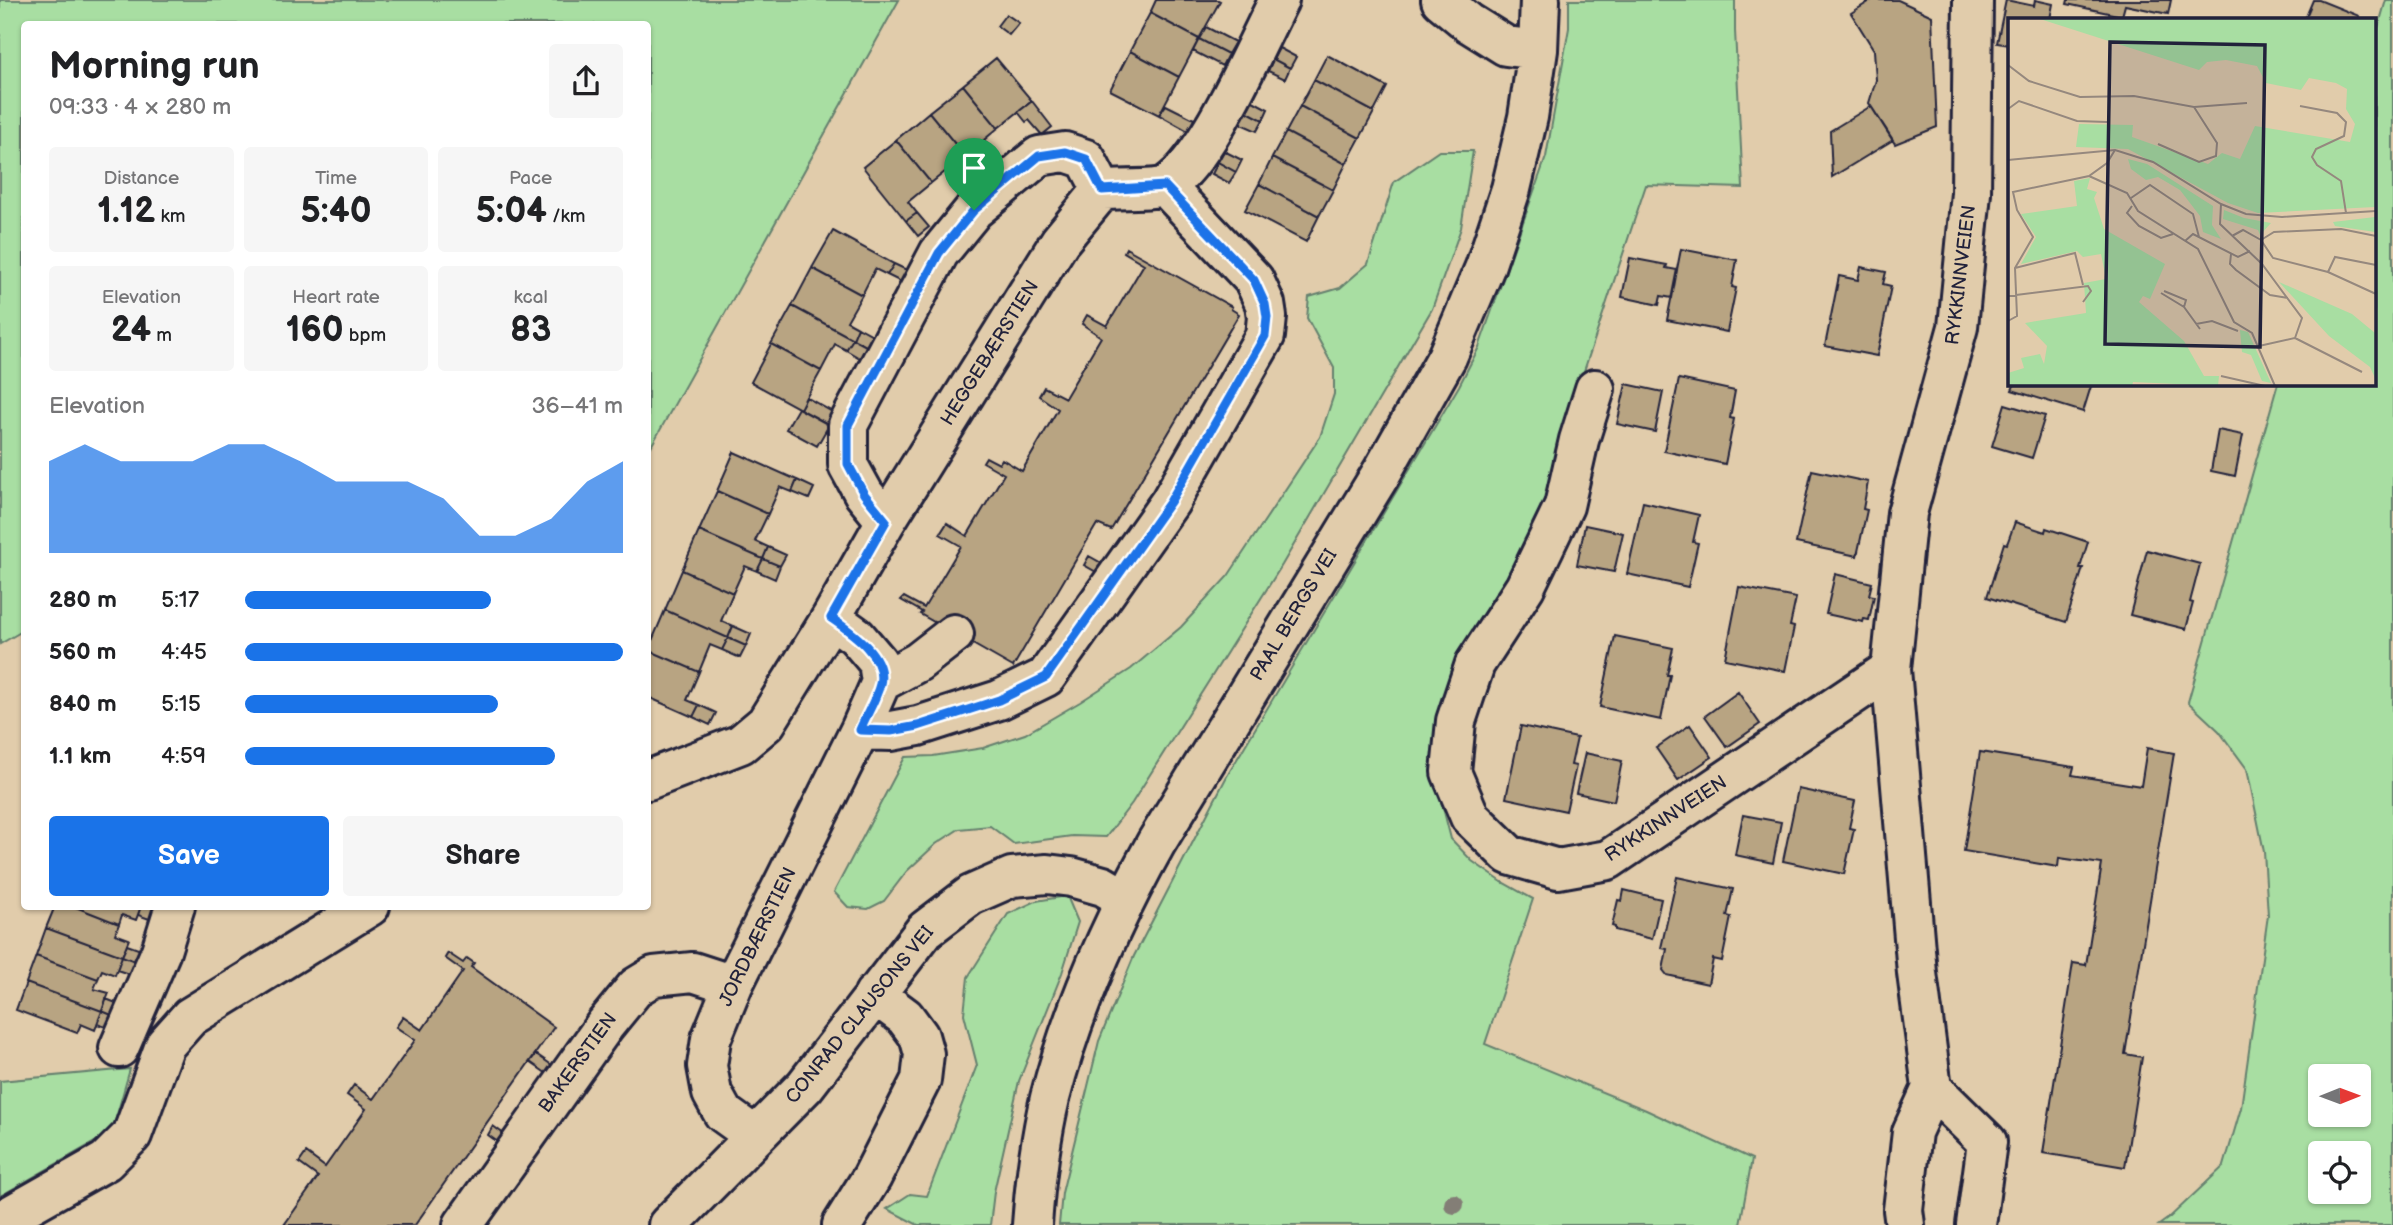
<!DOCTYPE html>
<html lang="en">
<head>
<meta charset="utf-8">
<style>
  body { margin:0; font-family:"Balsamiq Sans",sans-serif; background:#f6f6f6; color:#202124; height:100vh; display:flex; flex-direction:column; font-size:26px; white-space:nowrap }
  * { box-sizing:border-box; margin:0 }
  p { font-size:23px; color:#757577 }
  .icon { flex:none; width:38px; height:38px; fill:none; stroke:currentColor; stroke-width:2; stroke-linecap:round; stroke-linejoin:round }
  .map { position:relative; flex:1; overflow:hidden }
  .side { position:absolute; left:21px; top:21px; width:630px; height:889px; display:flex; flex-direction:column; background:#fff; border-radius:7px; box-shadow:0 2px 5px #0004 }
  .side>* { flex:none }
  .needle { width:46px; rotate:89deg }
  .controls { position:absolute; left:2308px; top:1064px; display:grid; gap:14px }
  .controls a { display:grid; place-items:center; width:63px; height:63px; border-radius:7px; background:#fff; box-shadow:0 2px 5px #0004; font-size:35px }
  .pin { position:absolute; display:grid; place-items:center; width:60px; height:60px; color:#fff; margin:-72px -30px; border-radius:50% 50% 50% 0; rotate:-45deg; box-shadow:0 0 7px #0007 }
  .pin .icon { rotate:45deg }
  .round { display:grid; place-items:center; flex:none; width:74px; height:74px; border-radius:7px; background:#f6f6f6 }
  .summary { display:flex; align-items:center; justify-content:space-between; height:119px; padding:0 28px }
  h1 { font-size:38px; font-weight:800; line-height:52px }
  .metrics { display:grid; grid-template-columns:repeat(3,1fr); gap:10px; height:119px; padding:7px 28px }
  .metrics div { display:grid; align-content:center; border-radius:7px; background:#f6f6f6; text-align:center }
  .metrics b { font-size:35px; font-weight:800 }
  .metrics small { font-size:19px; font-weight:400 }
  .metrics p { font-size:19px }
  .chart { height:196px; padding:14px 28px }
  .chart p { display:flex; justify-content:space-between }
  .chart svg { width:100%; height:126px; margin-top:7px; fill:#1a73e8; opacity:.7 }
  .primary-button { display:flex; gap:14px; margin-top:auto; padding:14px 28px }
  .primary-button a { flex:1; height:80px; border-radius:7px; background:#1a73e8; color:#fff; font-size:28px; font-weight:800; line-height:80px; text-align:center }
  .primary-button a+a { background:#f6f6f6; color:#202124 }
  ul { padding:0 28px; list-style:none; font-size:23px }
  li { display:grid; grid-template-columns:112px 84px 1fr; align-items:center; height:52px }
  li i { height:18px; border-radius:9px; background:#1a73e8 }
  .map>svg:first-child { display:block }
  .green { fill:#a8dea2; stroke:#65806e; stroke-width:2; fill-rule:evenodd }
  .building { fill:#b8a482; stroke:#22223b; stroke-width:2 }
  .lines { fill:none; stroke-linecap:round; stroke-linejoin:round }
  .minor-casing { stroke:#22223b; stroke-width:44 }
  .minor { stroke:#e1ccab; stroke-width:38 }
  .tree { fill:#837e76 }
  .route-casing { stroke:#fff; stroke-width:14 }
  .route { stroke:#1a73e8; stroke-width:9 }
  .labels { text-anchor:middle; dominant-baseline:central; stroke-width:5; stroke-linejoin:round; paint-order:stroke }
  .street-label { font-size:19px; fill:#22223b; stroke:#e1ccab }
  .inset-road { fill:none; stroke:#95887e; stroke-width:2 }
  .view { fill:#22223b; fill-opacity:0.15; stroke:#22223b; stroke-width:3.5 }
  .inset-edge { fill:none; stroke:#22223b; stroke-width:3.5 }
</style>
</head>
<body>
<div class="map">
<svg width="2393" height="1225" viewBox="0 0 2393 1225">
  <rect width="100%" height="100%" fill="#e1ccab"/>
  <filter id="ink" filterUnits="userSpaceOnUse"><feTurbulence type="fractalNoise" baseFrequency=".0143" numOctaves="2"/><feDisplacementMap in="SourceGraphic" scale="14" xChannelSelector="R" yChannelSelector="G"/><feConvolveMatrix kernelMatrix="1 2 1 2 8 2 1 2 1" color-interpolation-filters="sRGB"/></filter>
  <g filter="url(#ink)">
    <path class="green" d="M 0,0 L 899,0 L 648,452 L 648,24 L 24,24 L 24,630 L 0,644 Z
      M 1569,0 L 1735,0 L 1735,31 L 1743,188 L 1646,185 L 1576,395 L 1538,521 L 1439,792 L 1451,839 L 1472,861 L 1502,882 L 1533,899 L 1485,1044 L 1646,1110 L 1752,1159 L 1740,1225 L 1059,1225 L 1062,1193 L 1099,1041 L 1134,956 L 1227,776 L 1459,386 L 1479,347 L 1546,157 L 1569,28 Z
      M 2386,0 L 2393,0 L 2393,1225 L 2159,1225 L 2170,1217 L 2224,1166 L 2241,1108 L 2268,915 L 2264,852 L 2247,769 L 2219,731 L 2188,702 L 2278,383 L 2374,383 L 2374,42 ZM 2320,1076 L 2359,1076 L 2359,1115 L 2320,1115 ZM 2320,1153 L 2359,1153 L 2359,1192 L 2320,1192 Z
      M 1439,151 L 1473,151 L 1461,228 L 1432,309 L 1282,565 L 1132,803 L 1106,837 L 1072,836 L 1014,844 L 990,826 L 959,829 L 936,844 L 907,871 L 884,901 L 868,909 L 848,907 L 834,892 L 905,757 L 933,756 L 983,748 L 1025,734 L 1080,702 L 1131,669 L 1181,627 L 1228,576 L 1320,437 L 1334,394 L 1334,368 L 1307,318 L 1309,297 L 1340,288 L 1368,264 L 1394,182 Z
      M 1067,896 L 1078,922 L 1062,973 L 1019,1081 L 994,1192 L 990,1225 L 918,1225 L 887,1209 L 910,1194 L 927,1196 L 977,1065 L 964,1014 L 968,977 L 1008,914 L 1036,901 Z
      M 130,1069 L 112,1132 L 0,1196 L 0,1081 Z"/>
    <path class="building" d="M 1156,0 L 1218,0 L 1220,1 L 1199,39 L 1150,13 Z
      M 1872,0 L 1898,0 L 1932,16 L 1937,127 L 1895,144 L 1869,103 L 1876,80 L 1874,50 L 1851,13 Z
      M 2006,0 L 2034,6 L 2035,0 L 2053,4 L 2050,19 L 2010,19 L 2010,45 L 1997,43 Z
      M 2068,0 L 2171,0 L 2168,14 L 2125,5 L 2122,16 L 2067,4 Z
      M 2313,0 L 2319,0 L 2359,16 L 2358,19 L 2305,19 Z
      M 1150,13 L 1199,39 L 1179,77 L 1130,51 Z
      M 1006,14 L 1019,23 L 1009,35 L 997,26 Z
      M 1206,27 L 1235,42 L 1228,54 L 1199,39 Z
      M 1199,39 L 1228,54 L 1222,66 L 1193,51 Z
      M 1279,48 L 1296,57 L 1290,68 L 1273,59 Z
      M 1130,51 L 1179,77 L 1159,115 L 1110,90 Z
      M 1327,55 L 1387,87 L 1374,112 L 1314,80 Z
      M 996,58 L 1032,101 L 998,128 L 963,85 Z
      M 1273,59 L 1290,68 L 1285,79 L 1268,71 Z
      M 1314,80 L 1374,112 L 1360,138 L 1300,106 Z
      M 963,85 L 998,128 L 984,140 L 992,150 L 973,166 L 929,112 Z
      M 1251,100 L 1268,109 L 1263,120 L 1246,111 Z
      M 1032,101 L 1052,127 L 1042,135 L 1029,120 L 1026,122 L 1018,112 Z
      M 1166,105 L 1194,119 L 1188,131 L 1159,115 Z
      M 1300,106 L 1360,138 L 1346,164 L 1286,132 Z
      M 1871,106 L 1893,140 L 1832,177 L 1830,131 Z
      M 1246,111 L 1263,120 L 1257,131 L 1239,123 Z
      M 929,112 L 973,166 L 960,177 L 951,167 L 931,183 L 896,140 Z
      M 1286,132 L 1346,164 L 1333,190 L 1272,158 Z
      M 896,140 L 931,183 L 908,202 L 917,213 L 906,221 L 863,167 Z
      M 1224,151 L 1242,160 L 1236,172 L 1218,162 Z
      M 983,158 L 996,173 L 986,181 L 973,166 Z
      M 1272,158 L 1333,190 L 1319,216 L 1259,184 Z
      M 1218,162 L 1236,172 L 1229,183 L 1212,174 Z
      M 973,166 L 986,181 L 975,190 L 963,175 Z
      M 1259,184 L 1319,216 L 1306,242 L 1245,210 Z
      M 917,213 L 929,227 L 918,236 L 906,221 Z
      M 833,231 L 894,264 L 887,275 L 875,269 L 862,295 L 812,268 Z
      M 1126,248 L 1232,307 L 1231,309 L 1239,314 L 1111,530 L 1097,524 L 1013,667 L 920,614 L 922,612 L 901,600 L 904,597 L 924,608 L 961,546 L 940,534 L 947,523 L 967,536 L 1004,474 L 983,462 L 986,457 L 999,464 L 1002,459 L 1022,471 L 1058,409 L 1039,396 L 1044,387 L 1065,398 L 1101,337 L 1082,324 L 1087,315 L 1107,326 L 1144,264 L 1124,252 Z
      M 1681,249 L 1737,260 L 1732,287 L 1736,288 L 1727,332 L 1667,320 Z
      M 1630,258 L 1667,265 L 1666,268 L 1677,270 L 1672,298 L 1661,296 L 1659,305 L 1622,297 Z
      M 894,264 L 911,272 L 905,284 L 887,275 Z
      M 1861,267 L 1886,272 L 1883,284 L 1891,286 L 1877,356 L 1825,346 L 1839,276 L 1858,280 Z
      M 812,268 L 862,295 L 847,321 L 858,327 L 853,339 L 792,306 Z
      M 792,306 L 853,339 L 846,350 L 835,344 L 821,371 L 771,344 Z
      M 858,327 L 876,337 L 870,348 L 853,339 Z
      M 853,339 L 870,348 L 863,360 L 846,350 Z
      M 771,344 L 821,371 L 800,409 L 751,382 Z
      M 1679,379 L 1735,391 L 1730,418 L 1734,419 L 1725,464 L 1664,451 Z
      M 2015,383 L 2092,383 L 2083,412 L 2012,390 Z
      M 1626,384 L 1663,392 L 1655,432 L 1617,424 Z
      M 806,397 L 834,413 L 828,424 L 800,409 Z
      M 2005,404 L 2045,416 L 2032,458 L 1992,446 Z
      M 798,408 L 829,425 L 817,446 L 786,429 Z
      M 2218,430 L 2243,435 L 2235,476 L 2211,471 Z
      M 734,452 L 797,480 L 792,492 L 780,487 L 768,514 L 717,491 Z
      M 1812,470 L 1868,482 L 1863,509 L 1867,510 L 1857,556 L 1796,543 Z
      M 797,480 L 814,488 L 809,499 L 792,492 Z
      M 717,491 L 768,514 L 755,541 L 768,547 L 763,559 L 699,531 Z
      M 1643,502 L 1699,515 L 1693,542 L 1698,543 L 1688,587 L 1627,574 Z
      M 2015,522 L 2045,532 L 2046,528 L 2088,542 L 2080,568 L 2083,568 L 2066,622 L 1987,597 L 2004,543 L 2007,544 Z
      M 1585,525 L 1623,533 L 1614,572 L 1577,565 Z
      M 699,531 L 763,559 L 757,571 L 745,566 L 733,593 L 682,570 Z
      M 768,547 L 786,555 L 780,566 L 763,559 Z
      M 2147,550 L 2200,564 L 2190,602 L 2193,603 L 2186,629 L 2130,615 Z
      M 1089,556 L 1103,564 L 1098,573 L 1084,565 Z
      M 763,559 L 780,566 L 775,579 L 757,571 Z
      M 682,570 L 733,593 L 721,621 L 733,626 L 728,638 L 665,610 Z
      M 1835,574 L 1872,583 L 1869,595 L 1874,596 L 1869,620 L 1864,619 L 1863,622 L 1826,614 Z
      M 1739,587 L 1796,598 L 1790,626 L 1794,627 L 1785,671 L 1725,659 Z
      M 665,610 L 728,638 L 722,650 L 710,645 L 699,672 L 648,650 Z
      M 733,626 L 751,634 L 746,646 L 728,638 Z
      M 1615,636 L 1673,648 L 1667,675 L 1670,675 L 1661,720 L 1600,707 Z
      M 728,638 L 746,646 L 740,658 L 722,650 Z
      M 648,650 L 699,672 L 687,700 L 699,705 L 693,717 L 648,697 Z
      M 1738,692 L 1760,724 L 1727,747 L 1705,716 Z
      M 699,705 L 716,713 L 710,725 L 693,717 Z
      M 1690,725 L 1712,757 L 1678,780 L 1656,748 Z
      M 1521,726 L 1577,738 L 1571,765 L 1576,766 L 1566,811 L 1506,798 Z
      M 2147,748 L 2174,753 L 2125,1054 L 2142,1057 L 2125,1167 L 2043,1153 L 2073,963 L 2086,965 L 2102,864 L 2059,858 L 2058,867 L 1964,851 L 1980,752 L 2074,767 L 2072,775 L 2141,786 Z
      M 1585,753 L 1622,761 L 1614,801 L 1576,793 Z
      M 1798,789 L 1855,801 L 1849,828 L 1854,829 L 1844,874 L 1783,861 Z
      M 1743,815 L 1781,822 L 1773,863 L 1735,855 Z
      M 1677,877 L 1733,889 L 1727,916 L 1731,917 L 1722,961 L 1713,959 L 1708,984 L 1667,975 L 1663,970 L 1667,949 L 1661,948 Z
      M 1624,890 L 1661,899 L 1652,939 L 1615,930 L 1615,927 L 1612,926 L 1618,900 L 1622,901 Z
      M 55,906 L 73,906 L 119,924 L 115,934 L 129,939 L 122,956 L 46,928 Z
      M 73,906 L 141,906 L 136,920 L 122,915 L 119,924 Z
      M 141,906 L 156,906 L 155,921 L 138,915 Z
      M 46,928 L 122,956 L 115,975 L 102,970 L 98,979 L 36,956 Z
      M 127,945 L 144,951 L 140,963 L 122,956 Z
      M 448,953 L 463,963 L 467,958 L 474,963 L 471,967 L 554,1027 L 415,1225 L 284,1225 L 318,1177 L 299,1163 L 306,1153 L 325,1167 L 366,1109 L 347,1095 L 354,1085 L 373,1099 L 415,1040 L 396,1027 L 403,1017 L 422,1030 L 463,971 L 445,958 Z
      M 36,956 L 98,979 L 94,989 L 109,993 L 102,1011 L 26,983 Z
      M 122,956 L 140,963 L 135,976 L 117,970 Z
      M 26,983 L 102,1011 L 95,1030 L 81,1024 L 77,1033 L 16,1010 Z
      M 106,999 L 124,1006 L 119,1018 L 102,1011 Z
      M 102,1011 L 119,1018 L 114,1030 L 97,1024 Z
      M 536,1054 L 556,1068 L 550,1076 L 530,1062 Z
      M 493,1126 L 508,1137 L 502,1145 L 488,1135 Z"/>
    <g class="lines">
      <defs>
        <path id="minor" d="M 1441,0 L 1469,23 L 1506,46 L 1538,50
          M 1595,389 L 1579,440 L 1564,506 L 1525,587 L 1475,664 L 1456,721 L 1451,772 L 1470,817 L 1509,855 L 1558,869 L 1608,860 L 1891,669
          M 886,521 L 864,494 L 848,465 L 848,425 L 939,253 L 974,210 L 1039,156 L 1065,152 L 1086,159 L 1102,190
          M 881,682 L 918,662 L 954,634
          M 860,730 L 891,731 L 918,726 L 999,700 L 1046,677 L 1170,502 L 1265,336 L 1267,317 L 1265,304 L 1254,280 L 1165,186
          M 648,780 L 741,744 L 766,723 L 831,618 L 886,521 L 1060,241 L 1102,190 C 1115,189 1158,190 1167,185 C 1208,159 1255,46 1279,0
          M 119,1048 L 161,951 L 175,906
          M 1932,1088 L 1917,973 L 1891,669 L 1907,513 L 1958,327 L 1971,193 L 1973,0
          M 1932,1088 L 1987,1142 L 1976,1225
          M 755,1136 L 723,1113 L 712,1093 L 707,1066 L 711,1039 L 733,985 L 860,730 L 881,682 L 878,662 L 856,636 L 831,618
          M 0,1221 L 106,1161 L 132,1135 L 165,1045 L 190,1017 L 370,906
          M 463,1225 L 605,1025 L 636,987 L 654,976 L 693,972 L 733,985
          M 668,1225 L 805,1086 L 925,930 L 971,895 L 1012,877 L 1047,874 L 1071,877 L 1103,886 L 1125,899
          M 842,1225 L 872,1177 L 921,1080 L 924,1054 L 919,1036 L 905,1017 L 874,994
          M 1032,1225 C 1035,1183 1040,1140 1050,1098 C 1073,1008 1111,924 1156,843 L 1382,472 L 1447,357 L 1485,267 L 1511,189 L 1528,117 L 1538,50 L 1540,0
          M 1905,1225 L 1903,1210 L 1912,1132 L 1932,1088"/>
      </defs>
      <use href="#minor" class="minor-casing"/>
      <use href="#minor" class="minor"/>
    </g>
    <circle class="tree" cx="1454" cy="1204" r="10"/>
  </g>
  <g class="lines" filter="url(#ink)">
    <defs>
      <path id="route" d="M 1065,152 L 1086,159 L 1102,190 L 1165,186 L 1254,280 L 1265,304 L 1267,317 L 1265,336 L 1170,502 L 1046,677 L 999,700 L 918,726 L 891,731 L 860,730 C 866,715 876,700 880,684 C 887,656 851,632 831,618 L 886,521 L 864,494 L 848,464 L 848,425 L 939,253 L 974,210 L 1039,156 Z"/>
    </defs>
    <use href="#route" class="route-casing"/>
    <use href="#route" class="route"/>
  </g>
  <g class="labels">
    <g class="street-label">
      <text transform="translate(1961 275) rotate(-83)">RYKKINNVEIEN</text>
      <text transform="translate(990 353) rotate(-58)">HEGGEBÆRSTIEN</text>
      <text transform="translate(1294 615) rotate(-59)">PAAL BERGS VEI</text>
      <text transform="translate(1666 819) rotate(-33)">RYKKINNVEIEN</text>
      <text transform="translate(758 937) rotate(-64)">JORDBÆRSTIEN</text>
      <text transform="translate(860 1015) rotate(-51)">CONRAD CLAUSONS VEI</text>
      <text transform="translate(578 1063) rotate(-54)">BAKERSTIEN</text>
    </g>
  </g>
  <g transform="translate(2008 18)">
    <rect width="368" height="368" fill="#e1ccab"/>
    <path d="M 29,0 L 367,0 L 367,189 L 250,195 L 220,185 L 120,131 L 68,129 L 71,106 L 125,107 L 124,119 L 200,146 L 214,135 L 232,141 L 247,108 L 342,124 L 347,106 L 338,91 L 339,71 L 328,65 L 301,60 L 293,72 L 258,65 L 249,48 L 218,42 L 199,44 L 191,52 ZM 120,141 L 139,146 L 205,188 L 204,207 L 213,221 L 195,214 L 192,198 L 172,172 L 150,159 L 138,162 L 123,151 ZM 82,160 L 79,171 L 89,174 L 86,180 L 96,211 L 157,246 L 142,281 L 135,278 L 131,284 L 176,323 L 196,358 L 211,358 L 210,368 L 125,364 L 124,368 L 0,368 L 0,355 L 16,350 L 13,340 L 32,336 L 36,346 L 39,328 L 17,305 L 78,295 L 76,265 L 98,261 L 93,236 L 75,239 L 69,233 L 13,246 L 28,219 L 13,196 L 69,188 L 66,163 ZM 216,192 L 236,200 L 263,205 L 252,217 L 250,212 L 215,201 ZM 367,199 L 367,214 L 327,208 L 325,204 ZM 271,264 L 344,296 L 367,315 L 367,360 L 362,349 L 321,318 ZM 232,312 L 240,314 L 263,365 L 254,363 L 243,337 L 234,334 Z" fill="#a8dea2"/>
    <path class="inset-road" d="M 0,47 L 21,63 L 72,79 L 126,78 L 186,89 L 239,85M 292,88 L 329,95 L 338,104 L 336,118 L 308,131 L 304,139 L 309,147 L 333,163 L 338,195M 0,91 L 11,83 L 69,103 L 99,104M 150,126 L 191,144 L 208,138 L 209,125 L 186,89M 0,142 L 107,132 L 145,144 L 213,186 L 238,196 L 274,199 L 368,193M 81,158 L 119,175 L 130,193 L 190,231 L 226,304 L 244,315 L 267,368M 123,180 L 142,167 L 185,196 L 191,219M 213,186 L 212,206 L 254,246 L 294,300 L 287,320 L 251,328M 124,188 L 119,195 L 131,208 L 153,220 L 165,216M 224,218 L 235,212 L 253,222M 253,222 L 265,240 L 320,254 L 368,276M 253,222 L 266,214 L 333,211 L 368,218M 177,223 L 185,216 L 230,239 L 242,233M 223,236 L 222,246 L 228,252 L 262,277 L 280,280M 7,250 L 67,235 L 75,267M 320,254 L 327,239 L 368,247M 156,273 L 178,282 L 176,289M 153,275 L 176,289 L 192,311M 0,278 L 80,268 L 83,273 L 75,284M 0,303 L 9,298 L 7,250 L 25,219 L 9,192 L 5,174 L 81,158 L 99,145 L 107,132M 188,306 L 204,303 L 230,313M 287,320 L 354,354M 213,358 L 257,368M 270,368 L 298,368"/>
    <path class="view" d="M 102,24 L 257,27 L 252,329 L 97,326 Z"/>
    <rect width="368" height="368" class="inset-edge"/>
  </g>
</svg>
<div class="controls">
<a><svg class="needle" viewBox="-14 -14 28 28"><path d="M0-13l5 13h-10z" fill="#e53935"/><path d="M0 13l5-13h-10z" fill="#757577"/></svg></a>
<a><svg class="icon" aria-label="locate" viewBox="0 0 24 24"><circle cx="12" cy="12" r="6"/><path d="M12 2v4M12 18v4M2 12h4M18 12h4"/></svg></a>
</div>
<div class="pin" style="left:974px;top:210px;background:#1e9e55"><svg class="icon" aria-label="arrive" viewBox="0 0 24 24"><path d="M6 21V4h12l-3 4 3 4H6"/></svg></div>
<section class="side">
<div class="summary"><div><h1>Morning run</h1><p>09:33 · 4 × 280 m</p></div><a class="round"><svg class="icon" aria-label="share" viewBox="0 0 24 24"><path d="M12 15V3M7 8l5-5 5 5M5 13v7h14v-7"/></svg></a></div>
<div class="metrics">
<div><p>Distance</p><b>1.12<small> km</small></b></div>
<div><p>Time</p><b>5:40</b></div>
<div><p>Pace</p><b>5:04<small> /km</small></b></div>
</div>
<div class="metrics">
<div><p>Elevation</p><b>24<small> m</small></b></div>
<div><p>Heart rate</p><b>160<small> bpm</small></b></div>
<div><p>kcal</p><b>83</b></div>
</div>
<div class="chart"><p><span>Elevation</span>36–41 m</p>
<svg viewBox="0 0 160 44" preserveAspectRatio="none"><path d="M0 44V12L10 6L20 12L30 12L40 12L50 6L60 6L70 12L80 19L90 19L100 19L110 25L120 38L130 38L140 32L150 19L160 12V44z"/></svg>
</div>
<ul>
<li><b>280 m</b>5:17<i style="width:65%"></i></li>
<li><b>560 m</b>4:45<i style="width:100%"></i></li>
<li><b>840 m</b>5:15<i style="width:67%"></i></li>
<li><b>1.1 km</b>4:59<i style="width:82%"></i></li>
</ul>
<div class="primary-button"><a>Save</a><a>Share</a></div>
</section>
</div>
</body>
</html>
